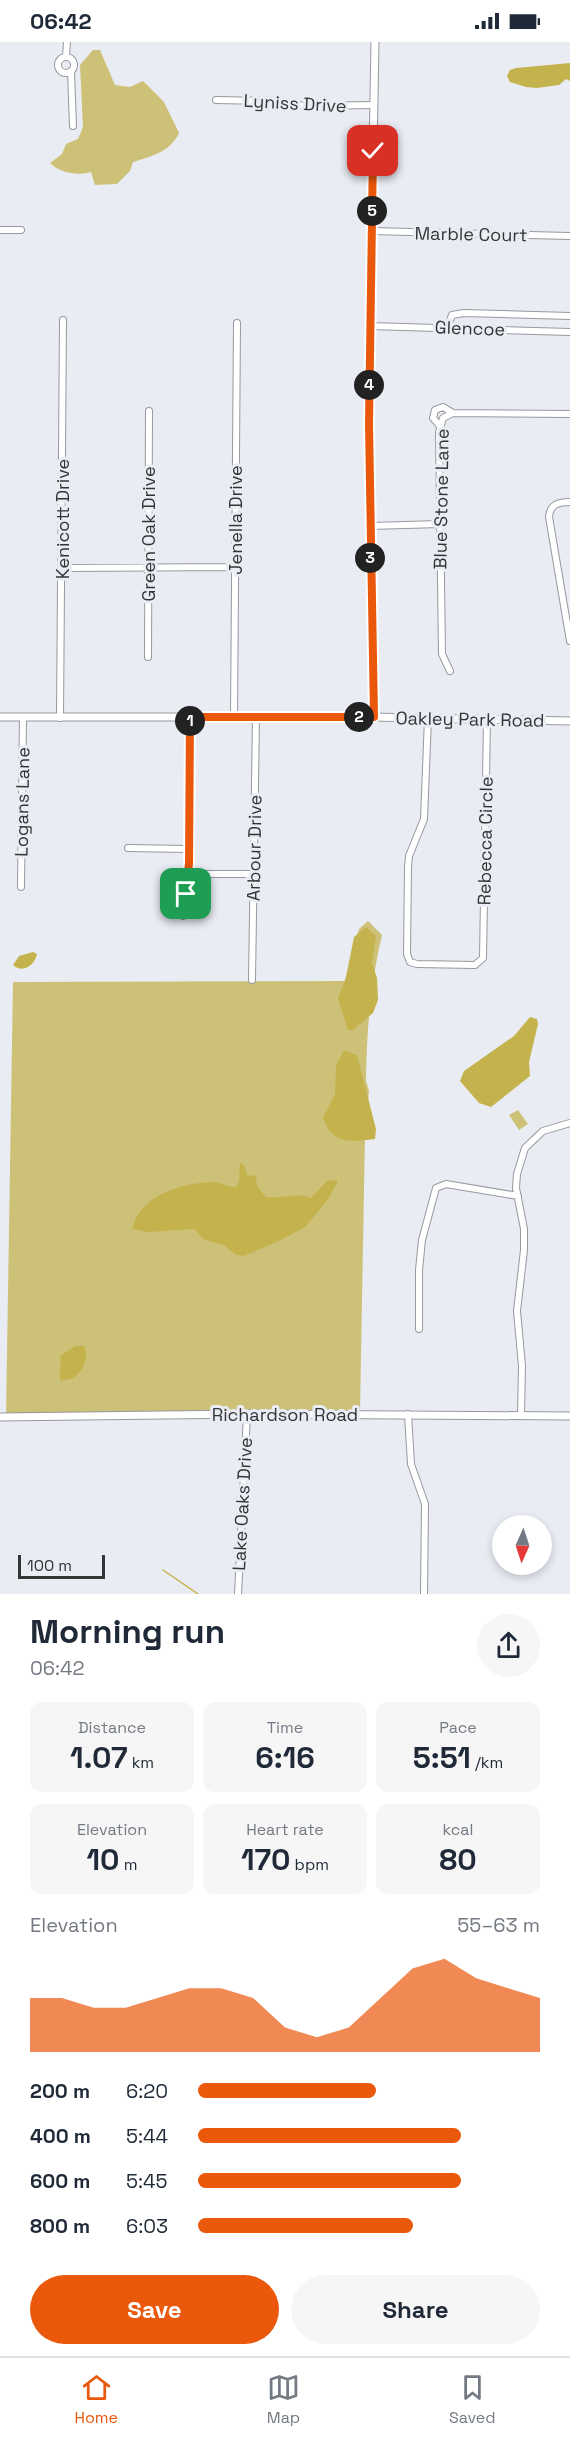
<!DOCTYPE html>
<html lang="en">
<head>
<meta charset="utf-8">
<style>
  body { margin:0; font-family:"Space Grotesk",sans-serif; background:#f6f6f7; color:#1f2937; height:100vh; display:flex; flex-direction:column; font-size:22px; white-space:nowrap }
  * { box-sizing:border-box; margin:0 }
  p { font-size:20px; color:#747a83 }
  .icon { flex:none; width:33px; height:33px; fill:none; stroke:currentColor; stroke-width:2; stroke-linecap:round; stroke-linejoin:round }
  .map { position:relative; height:1552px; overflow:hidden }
  .sheet { display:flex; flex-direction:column; background:#fff; flex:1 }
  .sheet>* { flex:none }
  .needle { width:39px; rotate:183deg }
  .controls { position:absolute; left:492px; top:1473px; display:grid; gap:12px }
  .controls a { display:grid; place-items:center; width:60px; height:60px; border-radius:50%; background:#fff; box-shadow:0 3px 9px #0003; font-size:30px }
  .scale { position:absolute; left:18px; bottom:15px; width:87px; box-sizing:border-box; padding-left:6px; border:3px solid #333436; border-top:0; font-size:16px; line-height:21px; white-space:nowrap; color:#333436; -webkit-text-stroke:4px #e9ecf3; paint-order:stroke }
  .pin { position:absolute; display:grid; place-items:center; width:51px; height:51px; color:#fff; margin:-26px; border-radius:12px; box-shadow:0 3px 9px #0006 }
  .km { position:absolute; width:30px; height:30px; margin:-15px; border-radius:50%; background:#222; color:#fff; font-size:16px; line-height:30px; text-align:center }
  .round { display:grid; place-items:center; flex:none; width:63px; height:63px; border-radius:32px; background:#f6f6f7 }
  .head { display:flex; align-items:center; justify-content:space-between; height:102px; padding:0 30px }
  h1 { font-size:33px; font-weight:800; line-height:45px }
  .metrics { display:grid; grid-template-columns:repeat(3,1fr); gap:9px; height:102px; padding:6px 30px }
  .metrics div { display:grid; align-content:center; border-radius:12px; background:#f6f6f7; text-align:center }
  .metrics b { font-size:30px; font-weight:800 }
  .metrics small { font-size:16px; font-weight:400 }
  .metrics p { font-size:16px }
  .chart { height:168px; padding:12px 30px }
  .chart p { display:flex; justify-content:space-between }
  .chart svg { width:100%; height:108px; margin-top:6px; fill:#ea580c; opacity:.7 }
  .cta { display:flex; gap:12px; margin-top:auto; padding:12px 30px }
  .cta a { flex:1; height:69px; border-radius:36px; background:#ea580c; color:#fff; font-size:24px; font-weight:800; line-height:69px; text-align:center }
  .cta a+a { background:#f6f6f7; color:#1f2937 }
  ul { padding:0 30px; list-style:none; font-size:20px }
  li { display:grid; grid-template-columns:96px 72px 1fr; align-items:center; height:45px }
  li i { height:15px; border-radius:8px; background:#ea580c }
  .status { display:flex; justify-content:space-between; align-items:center; height:42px; padding:0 30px; background:#fff; direction:ltr }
  .status svg { height:16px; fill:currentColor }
  .menu { display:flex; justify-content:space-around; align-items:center; height:84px; border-top:2px solid #e0e1e3; background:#fff; font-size:16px; color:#747a83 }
  .menu a { display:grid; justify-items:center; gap:3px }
  .menu .current { color:#ea580c }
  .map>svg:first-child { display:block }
  .green { fill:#cdc177 }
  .water { fill:#c4b34c }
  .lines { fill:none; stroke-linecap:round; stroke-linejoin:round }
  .stream { stroke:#c4b34c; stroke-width:1.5 }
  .minor-casing { stroke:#9799a0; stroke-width:8 }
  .tertiary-casing { stroke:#9799a0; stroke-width:9 }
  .minor { stroke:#fff; stroke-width:6 }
  .tertiary { stroke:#fff; stroke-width:7 }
  .route-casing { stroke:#fff; stroke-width:12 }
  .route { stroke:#ea580c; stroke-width:8 }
  .labels { text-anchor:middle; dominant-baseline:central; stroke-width:6; stroke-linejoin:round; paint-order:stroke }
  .street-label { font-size:18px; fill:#333436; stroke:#e9ecf3 }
</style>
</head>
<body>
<div class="status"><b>06:42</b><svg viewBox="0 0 49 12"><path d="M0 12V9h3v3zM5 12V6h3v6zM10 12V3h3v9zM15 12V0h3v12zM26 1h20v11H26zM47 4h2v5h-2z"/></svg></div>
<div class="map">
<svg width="570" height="1552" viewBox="0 0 570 1552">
  <rect width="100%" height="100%" fill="#e9ecf3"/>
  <path class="green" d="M 93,8 L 100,8 L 115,43 L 130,45 L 143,39 L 164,60 L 179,91 C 170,110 152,114 133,120 L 130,129 L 117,142 L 95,143 L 91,130 C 78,134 60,131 50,121 L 62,112 L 66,102 L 78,97 L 83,85 L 80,23 Z
    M 368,879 L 382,893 C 370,945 367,985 366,1039 L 369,1049 L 365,1092 L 360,1370 L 6,1374 L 13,940 L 345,939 L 359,887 Z
    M 518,1068 L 528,1082 L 519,1088 L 509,1073 Z"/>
  <path class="water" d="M 570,21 L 570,39 L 566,37 L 559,43 L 537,46 L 526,45 L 510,40 L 507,34 L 510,28 L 516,26 Z
    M 366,885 L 376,894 L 372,921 L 377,936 L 378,958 L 373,971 L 353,988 L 348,988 L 338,957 L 346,935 L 354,895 Z
    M 33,910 L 37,912 C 35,923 23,932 13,923 L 19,914 Z
    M 530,975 L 537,977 L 538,982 L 529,1020 L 530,1034 L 491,1065 L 479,1061 L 460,1039 L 464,1029 L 514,994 Z
    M 344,1008 L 357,1013 L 376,1087 L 375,1097 C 350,1100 333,1103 323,1076 L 335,1052 L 336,1024 Z
    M 240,1121 L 244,1123 L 247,1133 L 256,1134 L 257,1144 L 266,1155 C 282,1157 296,1150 311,1156 L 327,1139 L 337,1138 L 337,1141 L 326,1160 L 305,1185 L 281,1198 L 244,1214 L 236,1213 L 224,1203 L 203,1197 L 195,1187 L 148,1190 L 132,1187 C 140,1153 182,1141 213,1140 C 221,1140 228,1146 236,1145 L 239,1139 Z
    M 75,1304 L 84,1304 C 89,1317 84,1327 74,1336 L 60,1339 C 59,1330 62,1323 60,1314 Z"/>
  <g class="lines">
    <path class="stream" d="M 163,1528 L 198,1552"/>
    <defs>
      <path id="minor" d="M 66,14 L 67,0
        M58 23a8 8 0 1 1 16 0a8 8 0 1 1-16 0Z
        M 71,29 L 73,84
        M 216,58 L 278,59 L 304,64 L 374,63
        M 0,188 L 21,188
        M 371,189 L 570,194
        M 370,284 L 570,290
        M 447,286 L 452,273 L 464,271 L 570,274
        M 440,384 L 433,376 L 435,368 L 443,365 L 453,371
        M 570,460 C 559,460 550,462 549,475 L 570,599
        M 370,484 L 440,482
        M 62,526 L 235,525
        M 148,615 L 149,369
        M 450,629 L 442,612 L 439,390 L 443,376 L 453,371 L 570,372
        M 234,675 L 237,281
        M 60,676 L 63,278
        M 428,676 L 424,777 L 409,814 L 408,825 L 407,912 L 410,920 L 417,922 L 475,923 L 483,916 L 487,677
        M 128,806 L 188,807
        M 200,832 L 253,832
        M 21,845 L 23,675
        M 183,874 L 189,821 L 190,675
        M 252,938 L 256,675
        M 419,1287 L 419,1228 L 422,1198 L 436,1146 L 446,1142 L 518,1154
        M 408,1372 L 411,1422 L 425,1462 L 424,1552
        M 521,1374 L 522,1324 L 517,1269 L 524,1208 L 524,1187 L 516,1146 L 517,1132 L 525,1106 L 543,1089 L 570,1081
        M 238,1552 L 247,1372"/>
      <path id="tertiary" d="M 0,675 L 369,675 L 570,679
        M 374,675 L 369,337 L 375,0
        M 0,1375 L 247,1372 L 570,1374"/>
    </defs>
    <use href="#minor" class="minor-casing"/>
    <use href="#tertiary" class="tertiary-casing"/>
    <use href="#minor" class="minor"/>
    <use href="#tertiary" class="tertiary"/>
  </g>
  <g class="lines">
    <defs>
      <path id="route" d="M 186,852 L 189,821 L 190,675 L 374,675 L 369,382 L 373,109"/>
    </defs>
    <use href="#route" class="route-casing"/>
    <use href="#route" class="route"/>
  </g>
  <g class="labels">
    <g class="street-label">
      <text transform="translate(295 61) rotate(3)">Lyniss Drive</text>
      <text transform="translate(471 192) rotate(1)">Marble Court</text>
      <text transform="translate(470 286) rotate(2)">Glencoe</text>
      <text transform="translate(441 457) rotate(-89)">Blue Stone Lane</text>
      <text transform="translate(62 477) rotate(-90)">Kenicott Drive</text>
      <text transform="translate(235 478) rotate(-90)">Jenella Drive</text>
      <text transform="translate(148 492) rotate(-90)">Green Oak Drive</text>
      <text transform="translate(470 677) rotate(1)">Oakley Park Road</text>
      <text transform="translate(22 760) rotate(-89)">Logans Lane</text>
      <text transform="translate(485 799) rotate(-89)">Rebecca Circle</text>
      <text transform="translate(254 806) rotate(-89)">Arbour Drive</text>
      <text x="285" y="1372">Richardson Road</text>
      <text transform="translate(242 1462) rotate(-87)">Lake Oaks Drive</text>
    </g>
  </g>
</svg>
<div class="controls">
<a><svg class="needle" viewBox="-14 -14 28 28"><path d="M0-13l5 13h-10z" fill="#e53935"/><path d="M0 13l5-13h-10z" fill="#747a83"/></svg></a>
</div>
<div class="scale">100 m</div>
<div class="pin" style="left:186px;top:852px;background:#1e9e55"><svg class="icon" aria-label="arrive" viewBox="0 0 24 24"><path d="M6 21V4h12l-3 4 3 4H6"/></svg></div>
<div class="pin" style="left:373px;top:109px;background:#d93025"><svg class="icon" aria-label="check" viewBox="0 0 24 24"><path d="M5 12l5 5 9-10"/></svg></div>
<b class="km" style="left:190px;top:679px">1</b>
<b class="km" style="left:359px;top:675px">2</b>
<b class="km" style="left:370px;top:516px">3</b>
<b class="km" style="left:369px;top:343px">4</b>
<b class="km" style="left:372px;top:169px">5</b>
</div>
<section class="sheet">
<div class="head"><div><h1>Morning run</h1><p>06:42</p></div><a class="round"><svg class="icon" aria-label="share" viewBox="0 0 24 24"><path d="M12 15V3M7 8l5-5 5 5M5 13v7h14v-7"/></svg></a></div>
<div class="metrics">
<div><p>Distance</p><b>1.07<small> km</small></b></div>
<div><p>Time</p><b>6:16</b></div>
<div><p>Pace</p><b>5:51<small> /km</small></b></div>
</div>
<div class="metrics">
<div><p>Elevation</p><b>10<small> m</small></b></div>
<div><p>Heart rate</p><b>170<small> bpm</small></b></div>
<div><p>kcal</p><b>80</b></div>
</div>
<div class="chart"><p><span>Elevation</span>55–63 m</p>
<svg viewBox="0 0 160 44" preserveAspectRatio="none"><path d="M0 44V22L10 22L20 26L30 26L40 22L50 18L60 18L70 22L80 34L90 38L100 34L110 22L120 10L130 6L140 14L150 18L160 22V44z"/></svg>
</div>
<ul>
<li><b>200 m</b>6:20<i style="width:52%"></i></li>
<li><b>400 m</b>5:44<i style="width:77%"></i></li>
<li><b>600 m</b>5:45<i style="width:77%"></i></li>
<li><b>800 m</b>6:03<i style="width:63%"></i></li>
</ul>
<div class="cta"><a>Save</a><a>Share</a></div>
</section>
<nav class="menu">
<a class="current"><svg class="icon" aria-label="home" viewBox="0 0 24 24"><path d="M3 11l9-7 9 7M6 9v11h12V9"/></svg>Home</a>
<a><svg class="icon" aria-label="map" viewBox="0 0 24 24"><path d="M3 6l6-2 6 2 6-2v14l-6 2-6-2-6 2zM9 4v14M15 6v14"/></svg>Map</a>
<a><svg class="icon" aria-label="saved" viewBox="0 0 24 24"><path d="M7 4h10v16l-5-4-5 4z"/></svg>Saved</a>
</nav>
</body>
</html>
